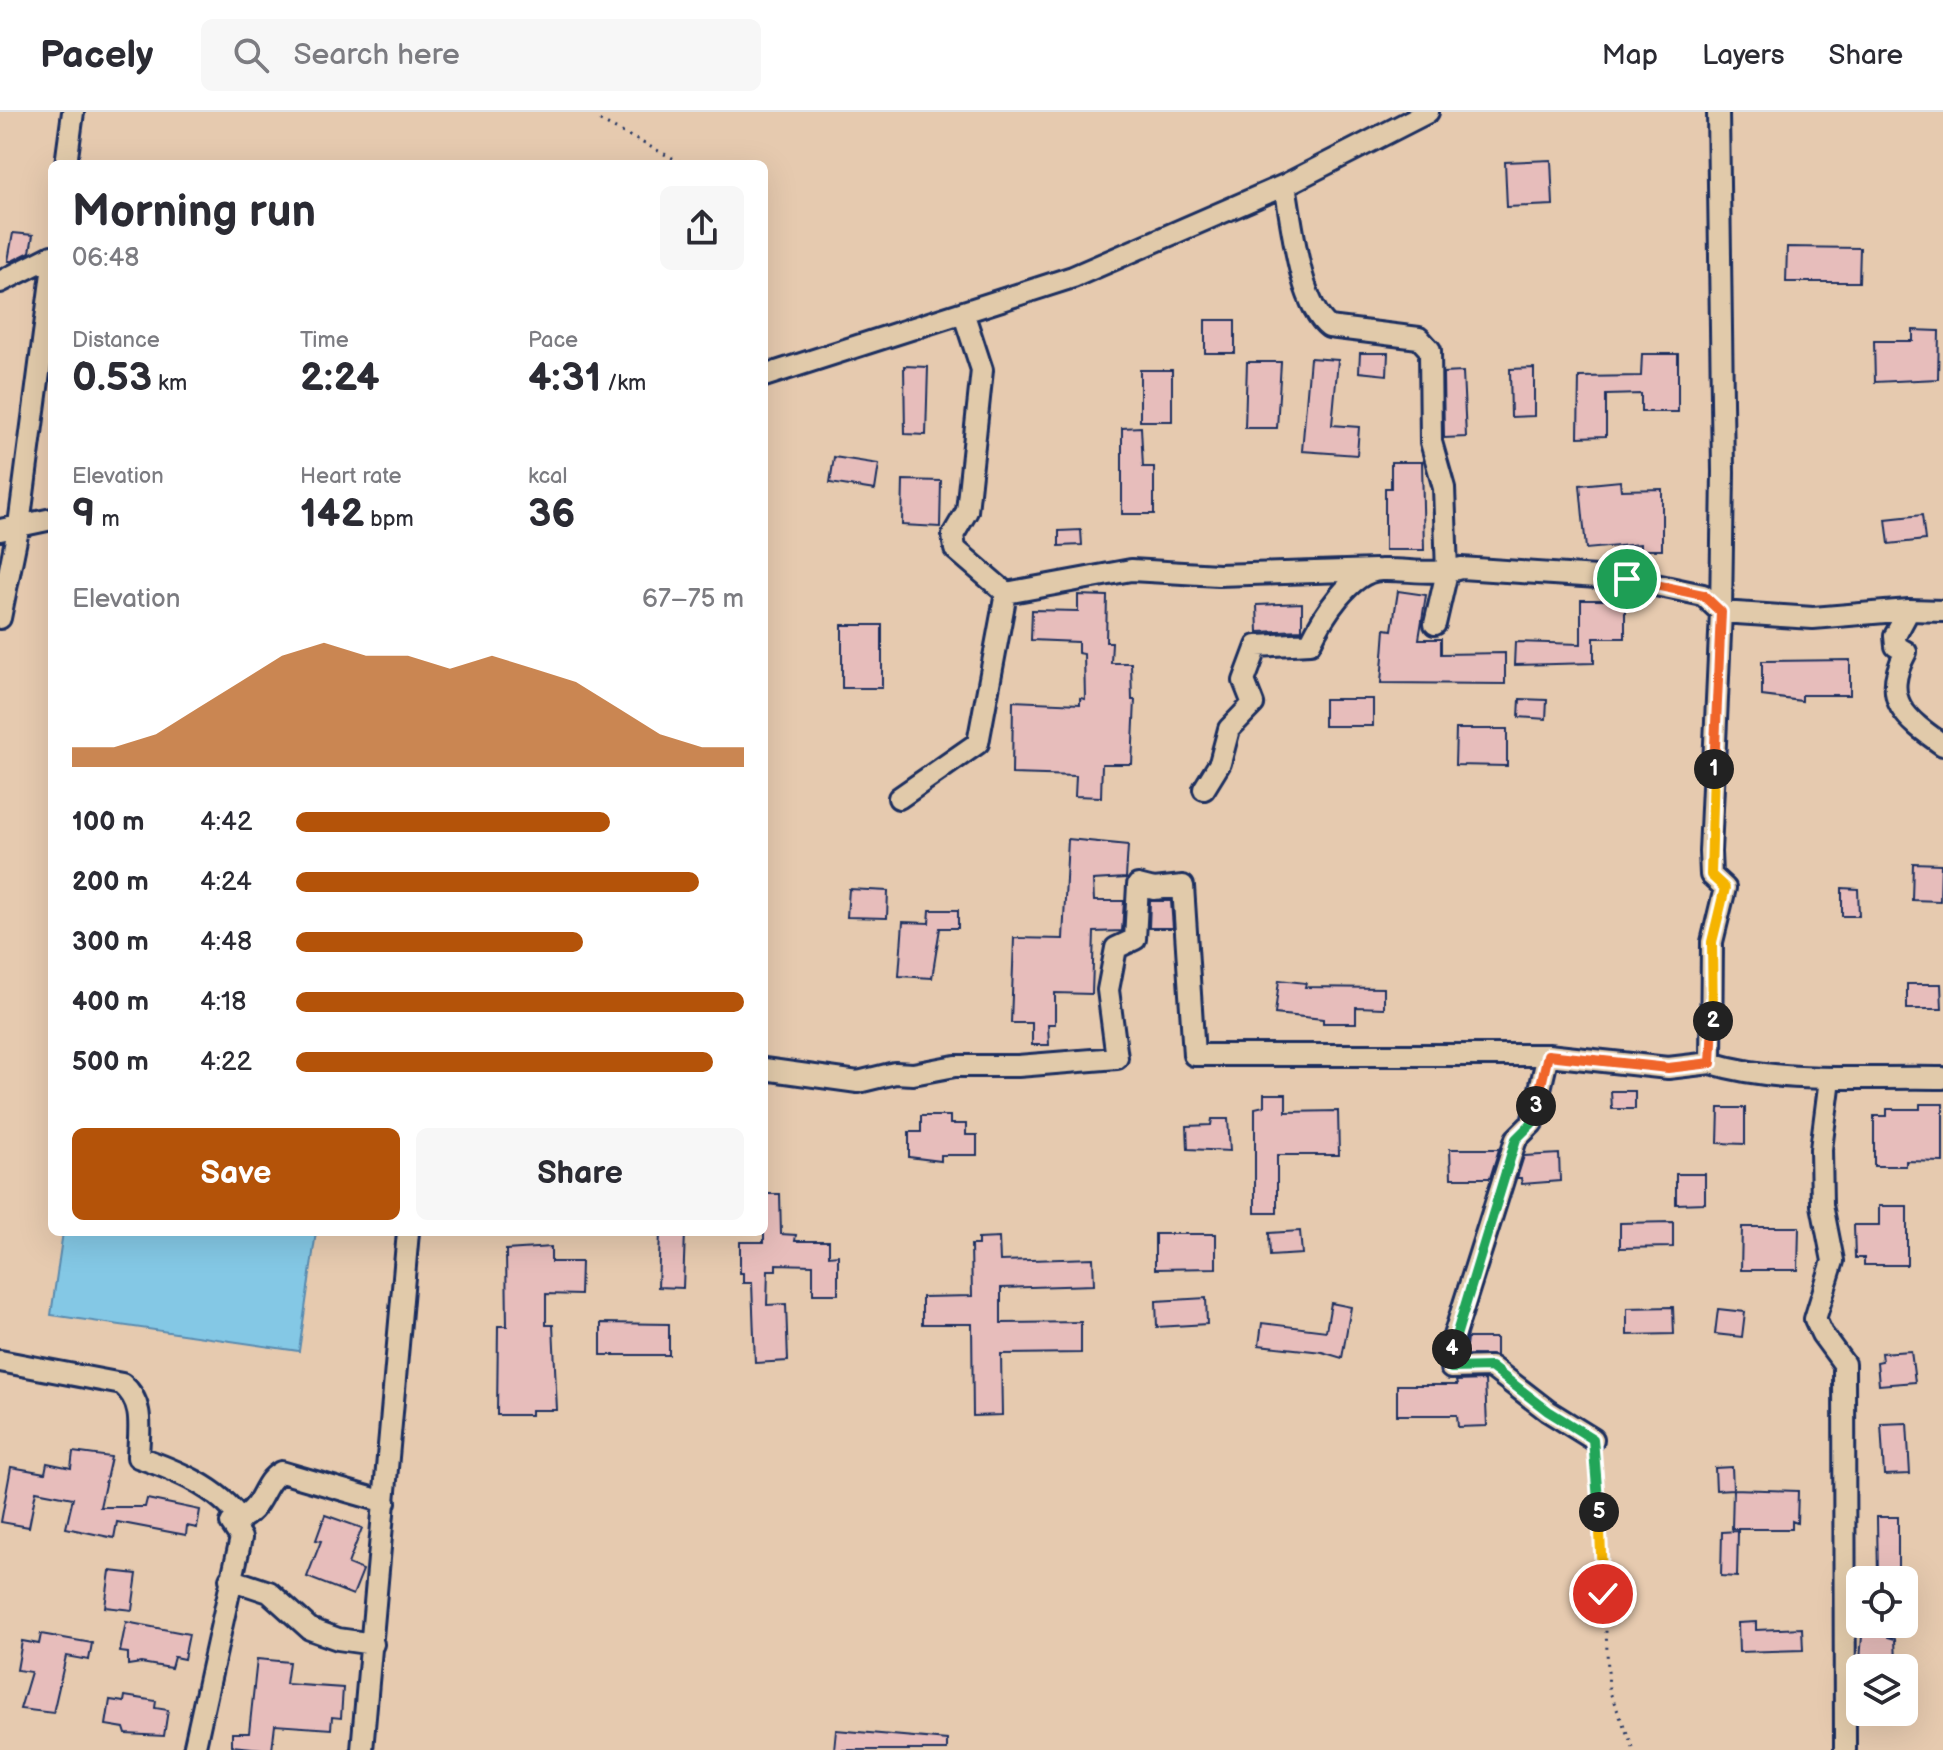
<!DOCTYPE html>
<html lang="en">
<head>
<meta charset="utf-8">
<style>
  body { margin:0; font-family:"Balsamiq Sans",sans-serif; background:#f7f7f7; color:#2b2b33; height:100vh; display:flex; flex-direction:column; font-size:30px; white-space:nowrap }
  * { box-sizing:border-box; margin:0 }
  p { font-size:26px; color:#7c7c81 }
  .icon { flex:none; width:44px; height:44px; fill:none; stroke:currentColor; stroke-width:2; stroke-linecap:round; stroke-linejoin:round }
  .map { position:relative; flex:1; overflow:hidden }
  .side { position:absolute; left:48px; top:48px; width:720px; height:1076px; display:flex; flex-direction:column; background:#fff; border-radius:12px; box-shadow:0 8px 32px #0002 }
  .side>* { flex:none }
  .fabs { position:absolute; left:1846px; top:1454px; display:grid; gap:16px }
  .fabs a { display:grid; place-items:center; width:72px; height:72px; border-radius:12px; background:#fff; box-shadow:0 8px 32px #0002; font-size:40px }
  .pin { position:absolute; display:grid; place-items:center; width:68px; height:68px; color:#fff; margin:-34px; border:4px solid #fff; border-radius:50%; box-shadow:0 2px 8px #0007 }
  .km { position:absolute; width:40px; height:40px; margin:-20px; border-radius:50%; background:#222; color:#fff; font-size:22px; line-height:40px; text-align:center }
  .round { display:grid; place-items:center; flex:none; width:84px; height:84px; border-radius:12px; background:#f7f7f7 }
  .headline { display:flex; align-items:center; justify-content:space-between; height:136px; padding:0 24px }
  h1 { font-size:44px; font-weight:600; line-height:60px }
  .metrics { display:grid; grid-template-columns:repeat(3,1fr); gap:12px; height:136px; padding:8px 24px }
  .metrics div { display:grid; align-content:center }
  .metrics b { font-size:40px; font-weight:600 }
  .metrics small { font-size:22px; font-weight:400 }
  .metrics p { font-size:22px }
  .chart { height:224px; padding:16px 24px }
  .chart p { display:flex; justify-content:space-between }
  .chart svg { width:100%; height:144px; margin-top:8px; fill:#b45309; opacity:.7 }
  .cta { display:flex; gap:16px; margin-top:auto; padding:16px 24px }
  .cta a { flex:1; height:92px; border-radius:12px; background:#b45309; color:#fff; font-size:32px; font-weight:600; line-height:92px; text-align:center }
  .cta a+a { background:#f7f7f7; color:#2b2b33 }
  ul { padding:0 24px; list-style:none; font-size:26px }
  li { display:grid; grid-template-columns:128px 96px 1fr; align-items:center; height:60px }
  li i { height:20px; border-radius:10px; background:#b45309 }
  header { display:flex; align-items:center; gap:48px; box-sizing:border-box; height:112px; padding:0 40px; background:#fff; border-bottom:2px solid #e1e1e2 }
  header strong { font-size:38px }
  nav { display:flex; gap:44px; margin-inline-start:auto; font-size:28px }
  .search { width:560px; height:72px; background:#f7f7f7; display:flex; align-items:center; gap:20px; box-sizing:border-box; padding:0 28px; border-radius:12px; color:#7c7c81; font-size:30px }
  .map>svg:first-child { display:block }
  .water { fill:#84c8e5; stroke:#5a8baf; stroke-width:2 }
  .building { fill:#e7bdbb; stroke:#1b2f5e; stroke-width:2 }
  .lines { fill:none; stroke-linecap:round; stroke-linejoin:round }
  .minor-casing { stroke:#1b2f5e; stroke-width:26 }
  .path { stroke:#1b2f5e; stroke-width:3; stroke-dasharray:2 6; stroke-linecap:butt }
  .minor { stroke:#e1caaa; stroke-width:20 }
  .split-1-casing { stroke:#fff; stroke-width:16 }
  .split-2-casing { stroke:#fff; stroke-width:16 }
  .split-3-casing { stroke:#fff; stroke-width:16 }
  .split-4-casing { stroke:#fff; stroke-width:16 }
  .split-5-casing { stroke:#fff; stroke-width:16 }
  .split-6-casing { stroke:#fff; stroke-width:16 }
  .split-1 { stroke:#f0652b; stroke-width:10 }
  .split-2 { stroke:#f5b400; stroke-width:10 }
  .split-3 { stroke:#f0652b; stroke-width:10 }
  .split-4 { stroke:#22a559; stroke-width:10 }
  .split-5 { stroke:#22a559; stroke-width:10 }
  .split-6 { stroke:#f5b400; stroke-width:10 }
</style>
</head>
<body>
<header>
<strong>Pacely</strong>
<div class="search"><svg class="icon" aria-label="search" viewBox="0 0 24 24"><circle cx="10" cy="10" r="6"/><path d="M15 15l6 6"/></svg>Search here</div>
<nav><a>Map</a><a>Layers</a><a>Share</a></nav>
</header>
<div class="map">
<svg width="1943" height="1638" viewBox="0 0 1943 1638">
  <rect width="100%" height="100%" fill="#e6caaf"/>
  <filter id="ink" filterUnits="userSpaceOnUse"><feTurbulence type="fractalNoise" baseFrequency=".0125" numOctaves="2"/><feDisplacementMap in="SourceGraphic" scale="16" xChannelSelector="R" yChannelSelector="G"/><feConvolveMatrix kernelMatrix="1 2 1 2 8 2 1 2 1" color-interpolation-filters="sRGB"/></filter>
  <g filter="url(#ink)">
    <path class="water" d="M 63,1120 L 316,1120 L 299,1239 L 51,1203 Z"/>
    <path class="building" d="M 1551,48 L 1553,93 L 1507,95 L 1505,50 Z
      M 13,121 L 33,123 L 30,140 L 12,149 L 8,149 Z
      M 1787,135 L 1860,136 L 1859,170 L 1786,170 Z
      M 1205,208 L 1235,208 L 1235,241 L 1205,241 Z
      M 1913,218 L 1939,219 L 1938,267 L 1875,270 L 1874,229 L 1913,229 Z
      M 1360,241 L 1388,241 L 1387,263 L 1359,260 Z
      M 1642,242 L 1678,242 L 1678,300 L 1641,300 L 1641,282 L 1606,283 L 1606,324 L 1578,325 L 1579,265 L 1641,264 Z
      M 1310,246 L 1338,248 L 1332,313 L 1359,315 L 1357,343 L 1302,339 Z
      M 1247,250 L 1281,250 L 1277,316 L 1245,316 Z
      M 904,254 L 928,255 L 926,323 L 905,322 Z
      M 1534,256 L 1534,304 L 1511,305 L 1510,257 Z
      M 1140,258 L 1172,258 L 1172,309 L 1140,309 Z
      M 1463,260 L 1466,325 L 1444,326 L 1443,261 Z
      M 1141,315 L 1143,355 L 1154,355 L 1154,402 L 1122,402 L 1122,316 Z
      M 834,345 L 879,352 L 875,378 L 830,371 Z
      M 1391,350 L 1422,350 L 1424,438 L 1385,438 L 1385,376 L 1391,376 Z
      M 903,368 L 941,369 L 940,415 L 902,413 Z
      M 1620,369 L 1621,378 L 1662,377 L 1662,438 L 1640,438 L 1640,432 L 1586,437 L 1580,373 Z
      M 1922,403 L 1925,428 L 1889,432 L 1886,407 Z
      M 1081,418 L 1082,433 L 1059,434 L 1059,419 Z
      M 1398,479 L 1426,483 L 1419,527 L 1441,527 L 1441,542 L 1505,541 L 1505,572 L 1381,571 L 1385,517 L 1392,518 Z
      M 1078,483 L 1107,484 L 1106,530 L 1112,530 L 1111,551 L 1131,551 L 1132,588 L 1135,588 L 1132,652 L 1102,652 L 1101,685 L 1075,684 L 1076,664 L 1012,662 L 1013,589 L 1080,592 L 1080,586 L 1085,587 L 1084,542 L 1078,541 L 1078,530 L 1031,528 L 1032,498 L 1078,499 Z
      M 1581,488 L 1625,488 L 1625,526 L 1594,526 L 1594,551 L 1514,553 L 1515,530 L 1581,532 Z
      M 1302,491 L 1302,518 L 1258,520 L 1257,493 Z
      M 842,513 L 882,513 L 882,576 L 842,576 Z
      M 1850,548 L 1850,583 L 1802,583 L 1802,589 L 1762,584 L 1762,549 Z
      M 1324,587 L 1373,587 L 1373,614 L 1324,614 Z
      M 1520,587 L 1547,588 L 1546,607 L 1519,605 Z
      M 1456,617 L 1507,617 L 1507,654 L 1455,653 Z
      M 1068,727 L 1128,733 L 1126,766 L 1093,768 L 1094,789 L 1124,789 L 1122,819 L 1094,820 L 1092,882 L 1055,881 L 1055,912 L 1048,912 L 1049,933 L 1032,933 L 1032,911 L 1011,911 L 1014,826 L 1063,827 Z
      M 1913,751 L 1941,752 L 1940,789 L 1912,788 Z
      M 1842,776 L 1858,777 L 1859,804 L 1842,804 Z
      M 849,777 L 888,779 L 887,806 L 847,805 Z
      M 1150,789 L 1171,789 L 1173,816 L 1149,816 Z
      M 930,798 L 958,798 L 958,816 L 940,816 L 932,866 L 899,864 L 903,810 L 929,811 Z
      M 1279,868 L 1306,871 L 1305,875 L 1384,876 L 1384,896 L 1356,895 L 1356,911 L 1323,911 L 1323,907 L 1275,902 Z
      M 1907,872 L 1941,872 L 1942,897 L 1907,897 Z
      M 1611,979 L 1635,979 L 1635,997 L 1612,997 Z
      M 1264,982 L 1286,982 L 1286,1000 L 1338,999 L 1339,1043 L 1277,1043 L 1277,1101 L 1255,1101 L 1255,996 L 1264,994 Z
      M 1920,992 L 1943,992 L 1943,1050 L 1906,1049 L 1906,1054 L 1874,1054 L 1874,1004 L 1887,1004 L 1887,997 L 1920,997 Z
      M 1719,996 L 1745,996 L 1745,1032 L 1718,1031 Z
      M 921,1004 L 950,1004 L 950,1012 L 966,1012 L 966,1023 L 977,1023 L 977,1043 L 941,1043 L 941,1049 L 909,1045 L 909,1020 L 921,1020 Z
      M 1212,1007 L 1228,1007 L 1230,1039 L 1188,1037 L 1187,1014 L 1211,1013 Z
      M 1450,1037 L 1499,1037 L 1490,1066 L 1451,1066 Z
      M 1559,1042 L 1560,1069 L 1522,1072 L 1521,1066 L 1517,1066 L 1524,1044 Z
      M 1676,1062 L 1705,1062 L 1705,1091 L 1676,1092 Z
      M 764,1082 L 780,1082 L 781,1122 L 796,1123 L 795,1129 L 829,1129 L 829,1144 L 838,1143 L 838,1182 L 813,1182 L 813,1153 L 776,1152 L 776,1158 L 768,1158 L 767,1193 L 786,1192 L 788,1249 L 755,1251 L 752,1171 L 743,1171 L 743,1161 L 740,1161 L 740,1130 L 764,1130 Z
      M 1879,1094 L 1907,1094 L 1907,1153 L 1864,1153 L 1864,1146 L 1855,1146 L 1854,1113 L 1879,1113 Z
      M 1673,1110 L 1673,1135 L 1620,1136 L 1620,1111 Z
      M 1742,1115 L 1799,1115 L 1798,1158 L 1741,1158 Z
      M 1300,1119 L 1302,1142 L 1270,1144 L 1269,1121 Z
      M 660,1120 L 685,1120 L 683,1176 L 658,1175 Z
      M 1155,1122 L 1216,1122 L 1216,1156 L 1155,1157 Z
      M 999,1126 L 1000,1149 L 1093,1146 L 1094,1173 L 1001,1176 L 1001,1211 L 1081,1210 L 1081,1241 L 1001,1242 L 1002,1303 L 973,1304 L 972,1212 L 922,1212 L 922,1185 L 972,1184 L 971,1133 L 978,1133 L 978,1127 Z
      M 551,1135 L 551,1150 L 581,1150 L 580,1183 L 546,1182 L 546,1213 L 553,1213 L 557,1298 L 531,1298 L 531,1303 L 497,1303 L 498,1214 L 507,1214 L 506,1138 Z
      M 1206,1186 L 1207,1212 L 1157,1215 L 1156,1189 Z
      M 1331,1191 L 1351,1195 L 1342,1246 L 1322,1240 L 1259,1233 L 1262,1211 L 1326,1219 Z
      M 1673,1195 L 1674,1222 L 1627,1223 L 1627,1196 Z
      M 1718,1197 L 1745,1200 L 1742,1225 L 1715,1222 Z
      M 601,1211 L 669,1212 L 669,1243 L 601,1243 Z
      M 1467,1226 L 1496,1226 L 1496,1244 L 1465,1243 Z
      M 1911,1239 L 1915,1270 L 1879,1273 L 1877,1250 L 1882,1249 L 1881,1241 Z
      M 1485,1268 L 1487,1314 L 1458,1315 L 1457,1303 L 1397,1303 L 1397,1273 L 1457,1273 L 1456,1269 Z
      M 1907,1311 L 1910,1362 L 1884,1363 L 1881,1312 Z
      M 73,1340 L 111,1345 L 100,1395 L 145,1395 L 147,1387 L 200,1398 L 197,1416 L 187,1414 L 186,1423 L 117,1410 L 114,1426 L 66,1416 L 73,1386 L 36,1379 L 29,1415 L 1,1410 L 11,1355 L 45,1361 L 47,1351 L 71,1356 Z
      M 1732,1355 L 1733,1377 L 1716,1378 L 1715,1356 Z
      M 1733,1377 L 1798,1379 L 1797,1411 L 1792,1409 L 1792,1417 L 1732,1417 Z
      M 325,1403 L 362,1416 L 348,1452 L 363,1458 L 353,1483 L 307,1465 L 321,1429 L 316,1428 Z
      M 1877,1405 L 1898,1405 L 1898,1468 L 1878,1468 Z
      M 1738,1419 L 1737,1465 L 1721,1464 L 1722,1420 Z
      M 110,1459 L 137,1462 L 132,1498 L 105,1495 Z
      M 126,1510 L 189,1522 L 184,1547 L 174,1545 L 171,1556 L 141,1551 L 128,1553 L 128,1541 L 120,1540 Z
      M 1756,1510 L 1756,1518 L 1802,1516 L 1803,1538 L 1739,1540 L 1738,1511 Z
      M 1863,1512 L 1888,1512 L 1888,1525 L 1895,1527 L 1896,1550 L 1889,1550 L 1889,1556 L 1866,1556 L 1866,1548 L 1860,1548 Z
      M 41,1522 L 92,1531 L 89,1548 L 66,1544 L 53,1601 L 20,1597 L 31,1560 L 17,1558 L 22,1529 L 39,1532 Z
      M 257,1547 L 289,1550 L 286,1572 L 343,1576 L 341,1606 L 332,1605 L 331,1617 L 275,1613 L 272,1638 L 232,1634 L 232,1621 L 249,1621 Z
      M 125,1584 L 156,1589 L 155,1596 L 168,1598 L 164,1624 L 126,1622 L 124,1616 L 106,1613 L 110,1588 L 124,1590 Z
      M 836,1618 L 947,1628 L 947,1638 L 834,1638 Z"/>
    <g class="lines">
      <defs>
        <path id="minor" d="M 1718,0 L 1723,360 L 1721,500 L 1813,506 L 1909,498 L 1943,499
          M 66,52 L 73,0
          M 1285,73 C 1292,110 1299,192 1329,215 L 1419,226 L 1430,238 L 1431,330 L 1444,376 L 1447,460 L 1435,512
          M 0,170 L 52,144
          M 966,209 L 982,258 L 967,399 L 953,423 L 955,437 L 1006,481 L 1131,458 L 1218,463 L 1376,458
          M 764,264 L 1073,165 L 1285,73 L 1428,0
          M 0,418 L 52,407
          M 1909,498 L 1895,524 L 1896,534 L 1906,540 C 1880,588 1906,607 1943,633
          M 0,506 L 19,413 L 52,161
          M 899,686 L 978,631 L 1006,481
          M 1548,943 L 1532,1011 L 1516,1027 L 1454,1224 L 1451,1256 L 1491,1255 L 1548,1299 L 1593,1327
          M 1711,951 C 1783,973 1867,964 1943,966
          M 764,957 L 858,970 L 895,961 L 913,962 L 955,954 L 1018,954 L 1117,946 L 1108,878 L 1116,836 L 1135,827 L 1138,773 L 1154,777 L 1183,774 L 1194,943 L 1548,943 L 1668,956 L 1711,951 L 1712,830 L 1725,776 L 1711,763 L 1710,740 L 1721,500 L 1703,483 L 1627,467 L 1461,456 C 1435,464 1408,457 1381,458 C 1350,459 1322,506 1310,531 L 1257,534 L 1244,569 L 1253,592 L 1229,617 L 1220,651 L 1204,677
          M 1830,967 L 1821,1037 L 1822,1093 L 1833,1149 L 1815,1207 L 1822,1222 L 1844,1252 L 1845,1638
          M 0,1249 L 122,1272 C 145,1291 139,1317 138,1345 C 175,1358 218,1375 241,1408
          M 230,1467 L 269,1480 L 310,1517 L 338,1527 L 373,1532
          M 194,1638 L 241,1426 L 231,1411 C 266,1399 259,1372 281,1360 L 385,1390
          M 362,1638 L 408,1120"/>
      </defs>
      <use href="#minor" class="minor-casing"/>
      <path class="path" d="M 600,9 L 684,52
        M 1597,1343 L 1609,1578 L 1634,1638"/>
      <use href="#minor" class="minor"/>
    </g>
  </g>
  <g class="lines" filter="url(#ink)">
    <defs>
      <path id="split-1" d="M 1627,467 L 1703,483 L 1721,500 L 1714,657"/>
      <path id="split-2" d="M 1713,909 L 1712,830 L 1725,776 L 1711,763 L 1714,657"/>
      <path id="split-3" d="M 1536,994 L 1548,943 L 1668,956 L 1711,951 L 1713,909"/>
      <path id="split-4" d="M 1452,1237 L 1516,1027 L 1532,1011 L 1536,994"/>
      <path id="split-5" d="M 1452,1237 L 1451,1256 L 1491,1255 L 1548,1299 L 1593,1327 L 1599,1400"/>
      <path id="split-6" d="M 1599,1400 L 1603,1482"/>
    </defs>
    <use href="#split-1" class="split-1-casing"/>
    <use href="#split-2" class="split-2-casing"/>
    <use href="#split-3" class="split-3-casing"/>
    <use href="#split-4" class="split-4-casing"/>
    <use href="#split-5" class="split-5-casing"/>
    <use href="#split-6" class="split-6-casing"/>
    <use href="#split-1" class="split-1"/>
    <use href="#split-2" class="split-2"/>
    <use href="#split-3" class="split-3"/>
    <use href="#split-4" class="split-4"/>
    <use href="#split-5" class="split-5"/>
    <use href="#split-6" class="split-6"/>
  </g>
</svg>
<div class="fabs">
<a><svg class="icon" aria-label="locate" viewBox="0 0 24 24"><circle cx="12" cy="12" r="6"/><path d="M12 2v4M12 18v4M2 12h4M18 12h4"/></svg></a>
<a><svg class="icon" aria-label="layers" viewBox="0 0 24 24"><path d="M12 4l9 5-9 5-9-5zM3 14l9 5 9-5"/></svg></a>
</div>
<div class="pin" style="left:1627px;top:467px;background:#1e9e55"><svg class="icon" aria-label="arrive" viewBox="0 0 24 24"><path d="M6 21V4h12l-3 4 3 4H6"/></svg></div>
<div class="pin" style="left:1603px;top:1482px;background:#d93025"><svg class="icon" aria-label="check" viewBox="0 0 24 24"><path d="M5 12l5 5 9-10"/></svg></div>
<b class="km" style="left:1714px;top:657px">1</b>
<b class="km" style="left:1713px;top:909px">2</b>
<b class="km" style="left:1536px;top:994px">3</b>
<b class="km" style="left:1452px;top:1237px">4</b>
<b class="km" style="left:1599px;top:1400px">5</b>
<section class="side">
<div class="headline"><div><h1>Morning run</h1><p>06:48</p></div><a class="round"><svg class="icon" aria-label="share" viewBox="0 0 24 24"><path d="M12 15V3M7 8l5-5 5 5M5 13v7h14v-7"/></svg></a></div>
<div class="metrics">
<div><p>Distance</p><b>0.53<small> km</small></b></div>
<div><p>Time</p><b>2:24</b></div>
<div><p>Pace</p><b>4:31<small> /km</small></b></div>
</div>
<div class="metrics">
<div><p>Elevation</p><b>9<small> m</small></b></div>
<div><p>Heart rate</p><b>142<small> bpm</small></b></div>
<div><p>kcal</p><b>36</b></div>
</div>
<div class="chart"><p><span>Elevation</span>67–75 m</p>
<svg viewBox="0 0 160 44" preserveAspectRatio="none"><path d="M0 44V38L10 38L20 34L30 26L40 18L50 10L60 6L70 10L80 10L90 14L100 10L110 14L120 18L130 26L140 34L150 38L160 38V44z"/></svg>
</div>
<ul>
<li><b>100 m</b>4:42<i style="width:70%"></i></li>
<li><b>200 m</b>4:24<i style="width:90%"></i></li>
<li><b>300 m</b>4:48<i style="width:64%"></i></li>
<li><b>400 m</b>4:18<i style="width:100%"></i></li>
<li><b>500 m</b>4:22<i style="width:93%"></i></li>
</ul>
<div class="cta"><a>Save</a><a>Share</a></div>
</section>
</div>
</body>
</html>
